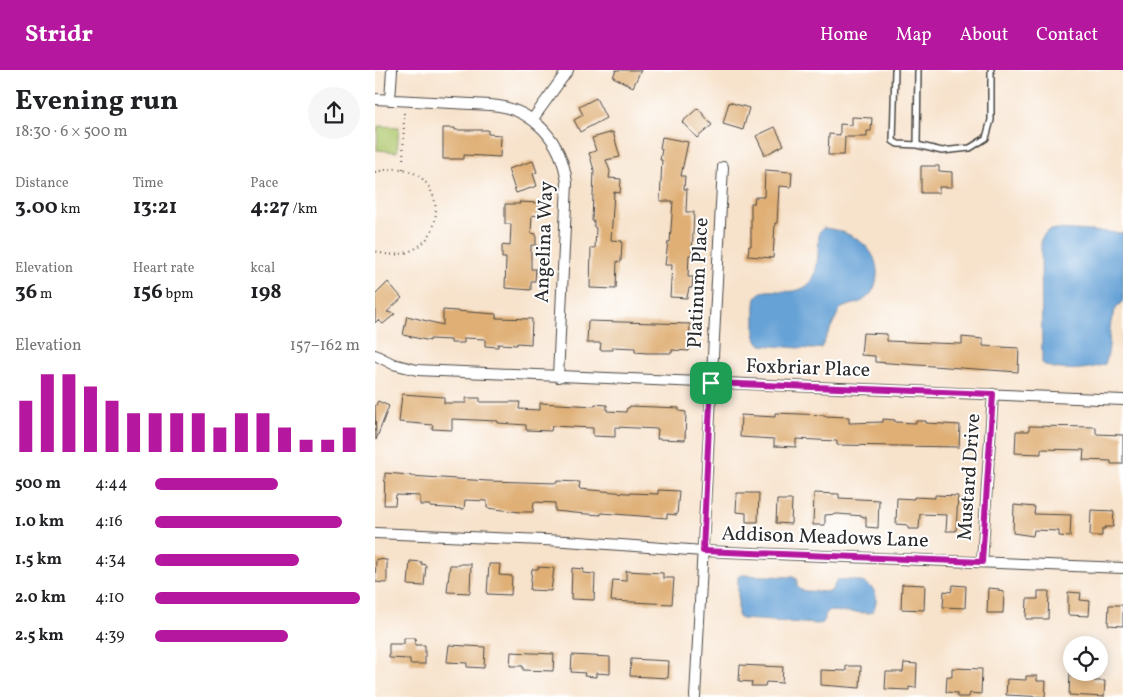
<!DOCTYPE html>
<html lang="en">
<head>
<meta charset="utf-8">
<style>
  body { margin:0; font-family:Vollkorn,serif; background:#f6f6f6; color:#202124; height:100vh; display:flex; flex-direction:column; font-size:19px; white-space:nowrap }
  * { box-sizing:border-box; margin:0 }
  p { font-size:16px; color:#757577 }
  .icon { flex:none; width:28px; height:28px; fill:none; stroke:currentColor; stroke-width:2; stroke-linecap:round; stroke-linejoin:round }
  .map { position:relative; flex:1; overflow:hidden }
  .panel { display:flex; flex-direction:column; background:#fff; width:375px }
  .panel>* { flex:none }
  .fabs { position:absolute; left:688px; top:566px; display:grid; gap:10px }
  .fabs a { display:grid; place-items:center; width:45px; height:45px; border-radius:50%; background:#fff; box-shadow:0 2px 12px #0003; font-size:25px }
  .pin { position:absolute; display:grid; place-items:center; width:42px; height:42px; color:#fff; margin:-21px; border-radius:10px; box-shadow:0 2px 8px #0006 }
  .round { display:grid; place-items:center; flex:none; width:52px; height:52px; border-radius:26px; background:#f6f6f6 }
  .summary { display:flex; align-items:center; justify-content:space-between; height:85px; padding:0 15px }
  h1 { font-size:28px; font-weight:700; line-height:38px }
  .stats { display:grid; grid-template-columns:repeat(3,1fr); gap:8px; height:85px; padding:5px 15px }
  .stats div { display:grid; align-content:center }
  .stats b { font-size:21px; font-weight:700 }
  .stats small { font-size:14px; font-weight:400 }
  .stats p { font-size:14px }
  .chart { height:140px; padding:10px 15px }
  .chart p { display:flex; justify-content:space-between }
  .chart svg { width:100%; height:90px; margin-top:5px; stroke:#b5179e; stroke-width:6 }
  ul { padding:0 15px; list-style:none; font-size:16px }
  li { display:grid; grid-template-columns:80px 60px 1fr; align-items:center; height:38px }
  li i { height:12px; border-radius:6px; background:#b5179e }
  header { display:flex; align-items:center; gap:30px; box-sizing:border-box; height:70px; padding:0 25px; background:#b5179e; color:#fff }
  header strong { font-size:24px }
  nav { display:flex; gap:28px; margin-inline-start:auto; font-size:18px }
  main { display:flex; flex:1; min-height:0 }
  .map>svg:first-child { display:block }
  .green { fill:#afc76d; stroke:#6d794c }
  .water { fill:#66a2d6; stroke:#486680 }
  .building { fill:#dfaf75 }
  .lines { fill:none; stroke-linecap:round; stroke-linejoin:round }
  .service-casing { stroke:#4a4643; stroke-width:8 }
  .minor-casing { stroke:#4a4643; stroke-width:12 }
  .path { stroke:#4a4643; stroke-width:2; stroke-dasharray:1 4; stroke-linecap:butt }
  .service { stroke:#fff; stroke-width:5 }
  .minor { stroke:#fff; stroke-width:10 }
  .route-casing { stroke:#fff; stroke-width:10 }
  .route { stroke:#b5179e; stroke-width:6 }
  .labels { text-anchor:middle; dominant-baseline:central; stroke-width:4; stroke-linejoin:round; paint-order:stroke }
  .street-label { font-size:20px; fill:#2b2b2b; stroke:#fff }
</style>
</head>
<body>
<header>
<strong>Stridr</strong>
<nav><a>Home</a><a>Map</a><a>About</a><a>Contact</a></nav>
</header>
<main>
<section class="panel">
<div class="summary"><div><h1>Evening run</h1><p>18:30 · 6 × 500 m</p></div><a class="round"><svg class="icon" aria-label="share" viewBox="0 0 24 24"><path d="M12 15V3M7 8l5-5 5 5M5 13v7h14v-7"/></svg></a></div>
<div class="stats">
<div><p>Distance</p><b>3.00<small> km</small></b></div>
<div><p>Time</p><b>13:21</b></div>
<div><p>Pace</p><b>4:27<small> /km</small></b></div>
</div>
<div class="stats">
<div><p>Elevation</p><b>36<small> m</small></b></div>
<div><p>Heart rate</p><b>156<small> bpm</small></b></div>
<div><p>kcal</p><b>198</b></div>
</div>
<div class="chart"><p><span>Elevation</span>157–162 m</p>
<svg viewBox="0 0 160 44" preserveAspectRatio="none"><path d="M5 44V19M15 44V6M25 44V6M35 44V12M45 44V19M55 44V25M65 44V25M75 44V25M85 44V25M95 44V32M105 44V25M115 44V25M125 44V32M135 44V38M145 44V38M155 44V32"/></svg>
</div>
<ul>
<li><b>500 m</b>4:44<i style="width:60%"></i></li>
<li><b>1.0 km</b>4:16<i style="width:91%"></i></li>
<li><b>1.5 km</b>4:34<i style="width:70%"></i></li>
<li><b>2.0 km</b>4:10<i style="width:100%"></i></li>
<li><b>2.5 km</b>4:39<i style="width:65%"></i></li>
</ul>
</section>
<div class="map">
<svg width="748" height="627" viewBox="0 0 748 627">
  <rect width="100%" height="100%" fill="#fff"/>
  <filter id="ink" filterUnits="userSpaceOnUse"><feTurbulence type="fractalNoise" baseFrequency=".02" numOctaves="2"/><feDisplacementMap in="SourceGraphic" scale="10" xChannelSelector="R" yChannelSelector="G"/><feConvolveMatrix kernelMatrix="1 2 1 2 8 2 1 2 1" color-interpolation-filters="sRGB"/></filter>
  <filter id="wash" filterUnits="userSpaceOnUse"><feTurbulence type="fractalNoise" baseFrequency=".0096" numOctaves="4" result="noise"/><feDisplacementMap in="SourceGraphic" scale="20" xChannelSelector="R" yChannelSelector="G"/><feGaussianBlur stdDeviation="1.12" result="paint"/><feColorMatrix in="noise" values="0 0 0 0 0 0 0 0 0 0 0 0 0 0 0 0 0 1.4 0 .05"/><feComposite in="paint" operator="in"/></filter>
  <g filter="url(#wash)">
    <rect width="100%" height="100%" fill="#f7e2cb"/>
    <path class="green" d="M 3,56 L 24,57 L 22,82 L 2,80 Z"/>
    <path class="water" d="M 448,158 C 474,160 504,176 502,206 C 501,215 498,224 490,229 C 483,235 473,234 465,239 L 446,278 L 437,279 L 386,275 C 378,267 380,260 380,249 C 380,242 379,232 382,226 C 390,213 419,231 436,212 C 444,202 443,175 444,162 Z
      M 682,159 L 748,163 L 748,231 C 728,248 739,273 730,294 C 715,300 680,303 667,293 L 666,170 C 669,162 674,160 682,159 Z
      M 366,505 L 418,507 L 422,509 L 422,516 L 426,520 L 431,521 L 454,522 L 457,520 L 462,510 C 482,508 511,514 498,541 L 494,543 L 454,541 L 451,543 L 448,553 L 443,554 L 367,549 L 364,548 L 363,544 L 363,507 Z"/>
    <g id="blocks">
      <path class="building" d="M 241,0 L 266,0 L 258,17 L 238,7 Z
        M 221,28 L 231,48 L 205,62 L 199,50 L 208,45 L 204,37 Z
        M 354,32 L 374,38 L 368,60 L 348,54 Z
        M 323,38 L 337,55 L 322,68 L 307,52 Z
        M 477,47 L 497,48 L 496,61 L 492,61 L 492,67 L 470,67 L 469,85 L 453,85 L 454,64 L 465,65 L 465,54 L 477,55 Z
        M 400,57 L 409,75 L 390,85 L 381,66 Z
        M 68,58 L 80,58 L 80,60 L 113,60 L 113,64 L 126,65 L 125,87 L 89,85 L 89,89 L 68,89 Z
        M 238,62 L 245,87 L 231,90 L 235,101 L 234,108 L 246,109 L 245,123 L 239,122 L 236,170 L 247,171 L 246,192 L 242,191 L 241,219 L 215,218 L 216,178 L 220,178 L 221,158 L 219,157 L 219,151 L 217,151 L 219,100 L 214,83 L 221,81 L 217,68 Z
        M 287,67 L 313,72 L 306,106 L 310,106 L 309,119 L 312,119 L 311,142 L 319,142 L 317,185 L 314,185 L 313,207 L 318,207 L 317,218 L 314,218 L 312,228 L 295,227 L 297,195 L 290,195 L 293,172 L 295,172 L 298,131 L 285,131 L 287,90 L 285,90 L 287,79 L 285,78 Z
        M 158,91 L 162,102 L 158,104 L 162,116 L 141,123 L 133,99 Z
        M 546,96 L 564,96 L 564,101 L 577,102 L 577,117 L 564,117 L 564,123 L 546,123 Z
        M 390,100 L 417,102 L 416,117 L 404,116 L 402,153 L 400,153 L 398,188 L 373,186 L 374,176 L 376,176 L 376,133 L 379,133 L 380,127 L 389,127 Z
        M 144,132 L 164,133 L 163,146 L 157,145 L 156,163 L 161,164 L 161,175 L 156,175 L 156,199 L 161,199 L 160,211 L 156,211 L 156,220 L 130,218 L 131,188 L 127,188 L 127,175 L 135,176 L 136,154 L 130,154 L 130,134 L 145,134 Z
        M 13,212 L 27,228 L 12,242 L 20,244 L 8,254 L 3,250 L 0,253 L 0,225 Z
        M 68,240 L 121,244 L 121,248 L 157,249 L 156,274 L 142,273 L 142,275 L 123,274 L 123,277 L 110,276 L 110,269 L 89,268 L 89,273 L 76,273 L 76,270 L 55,269 L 55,271 L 28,265 L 32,246 L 68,255 Z
        M 213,251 L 315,254 L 314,281 L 297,280 L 297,283 L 272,283 L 260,282 L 260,278 L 238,277 L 238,280 L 225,280 L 226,273 L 212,273 Z
        M 488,263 L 512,264 L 512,271 L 558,273 L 587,274 L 587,267 L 608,269 L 608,276 L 644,278 L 643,302 L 500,292 L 500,286 L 486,285 Z
        M 27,324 L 69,327 L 69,333 L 91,333 L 91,328 L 105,328 L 105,332 L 145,332 L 144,339 L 165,340 L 165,333 L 220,336 L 220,334 L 232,335 L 232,341 L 251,342 L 252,338 L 254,338 L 255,336 L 304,338 L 304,341 L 311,342 L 310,370 L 282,369 L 283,359 L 240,357 L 240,367 L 218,366 L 218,358 L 177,356 L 176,361 L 151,360 L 151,355 L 123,353 L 123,351 L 77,349 L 77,360 L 57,359 L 58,355 L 24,352 Z
        M 3,331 L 14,336 L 1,370 L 0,337 Z
        M 400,343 L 450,345 L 450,346 L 474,347 L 474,353 L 508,352 L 508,349 L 520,350 L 520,352 L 541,353 L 541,351 L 551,351 L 551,353 L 585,355 L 584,377 L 462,375 L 462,371 L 421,369 L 421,377 L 399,376 L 399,369 L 365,367 L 366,345 L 400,347 Z
        M 654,356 L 721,357 L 721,364 L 748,365 L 748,394 L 736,394 L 736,391 L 708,390 L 709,380 L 666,379 L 666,384 L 640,383 L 641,361 L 654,361 Z
        M 10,403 L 35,405 L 35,406 L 113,411 L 182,413 L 182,411 L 205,412 L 204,419 L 252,423 L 283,424 L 283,420 L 304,421 L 302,445 L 292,444 L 292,448 L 226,443 L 226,445 L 199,443 L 180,441 L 180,433 L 159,432 L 158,442 L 145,442 L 112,438 L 112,431 L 90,430 L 89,439 L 55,437 L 55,435 L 45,435 L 45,426 L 21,425 L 20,435 L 9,435 Z
        M 362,423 L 384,423 L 383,452 L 371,452 L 371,443 L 361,442 Z
        M 439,423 L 464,424 L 464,428 L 504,430 L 503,458 L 491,457 L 491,447 L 488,447 L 488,446 L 463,444 L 450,445 L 450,455 L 438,455 Z
        M 560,425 L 583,426 L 581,461 L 571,461 L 572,445 L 545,444 L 544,459 L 533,459 L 533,455 L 521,454 L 522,428 L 539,429 L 539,427 L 560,428 Z
        M 402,430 L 417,430 L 416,454 L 401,453 Z
        M 639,435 L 660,437 L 659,444 L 696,445 L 695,467 L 684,466 L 684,461 L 659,460 L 658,466 L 638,463 Z
        M 716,440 L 739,441 L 738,457 L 730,457 L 730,459 L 727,459 L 727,466 L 715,466 Z
        M 1,489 L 12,490 L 12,513 L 0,512 Z
        M 35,491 L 47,492 L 46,494 L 51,495 L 49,516 L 33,515 Z
        M 85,494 L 96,494 L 95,523 L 72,522 L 75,495 L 85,495 Z
        M 114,494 L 125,494 L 124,505 L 137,506 L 136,525 L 112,524 Z
        M 163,497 L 179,498 L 176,521 L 155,520 L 157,499 L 163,499 Z
        M 197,498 L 209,499 L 208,503 L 220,504 L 219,530 L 196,529 Z
        M 251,501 L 288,503 L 288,508 L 299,508 L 297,534 L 236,531 L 238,510 L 251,511 Z
        M 527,514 L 550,515 L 549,540 L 526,539 Z
        M 578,515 L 591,516 L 590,538 L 568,537 L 569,521 L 576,522 Z
        M 613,518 L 624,519 L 624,521 L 629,522 L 628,543 L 612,543 Z
        M 663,521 L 674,521 L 673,549 L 651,549 L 652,529 L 663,529 Z
        M 693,522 L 706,523 L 705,530 L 715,531 L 714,546 L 693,545 Z
        M 734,535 L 748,535 L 748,556 L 733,555 Z
        M 29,568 L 41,568 L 40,575 L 50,575 L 50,594 L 35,594 L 35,589 L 14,588 L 14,574 L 29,574 Z
        M 74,575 L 110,577 L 109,598 L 92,597 L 92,593 L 72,592 Z
        M 136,582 L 179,584 L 178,601 L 148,600 L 148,596 L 135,596 Z
        M 197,585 L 235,587 L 235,604 L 221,603 L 221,607 L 209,606 L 210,603 L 196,602 Z
        M 256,589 L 294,591 L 293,608 L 255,606 Z
        M 529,593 L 542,594 L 541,618 L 534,617 L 534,620 L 510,619 L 511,602 L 528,602 Z
        M 365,595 L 408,597 L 407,613 L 391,612 L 390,616 L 376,616 L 377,612 L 364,611 Z
        M 471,596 L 486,596 L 485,618 L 446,615 L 446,600 L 471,601 Z
        M 577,598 L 607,599 L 606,624 L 595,623 L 594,627 L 582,627 L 582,623 L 571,622 L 572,606 L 577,607 Z
        M 695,602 L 711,602 L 711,605 L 719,606 L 719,611 L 730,611 L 729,627 L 694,625 Z
        M 651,606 L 662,606 L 662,611 L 671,611 L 670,627 L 631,625 L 632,609 L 651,610 Z"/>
    </g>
  </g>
  <g filter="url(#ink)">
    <use href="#blocks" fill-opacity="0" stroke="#4a4643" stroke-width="1"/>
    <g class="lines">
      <defs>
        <path id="service" d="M 520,0 L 518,71 L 523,74 L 542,75 L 567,81 L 595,78 L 611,68 L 616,50 L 616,0
          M 542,75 L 543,0"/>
        <path id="minor" d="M 0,29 L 115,35 C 159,38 187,71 192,113 L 183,307
          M 15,30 L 17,0
          M 157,50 L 193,0
          M 0,285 L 18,294 L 42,300 L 748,330
          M 0,463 L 191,471 L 328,481 L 748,498
          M 607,492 L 618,324
          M 320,627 L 348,97"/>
      </defs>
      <use href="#service" class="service-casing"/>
      <use href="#minor" class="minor-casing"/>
      <path class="path" d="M 28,99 L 29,42
        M 0,102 C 9,100 17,98 27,99 C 67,106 73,164 37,180 C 25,186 12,186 0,181"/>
      <use href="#service" class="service"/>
      <use href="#minor" class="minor"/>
    </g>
  </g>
  <g class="lines" filter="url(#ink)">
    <defs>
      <path id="route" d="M 336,313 L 618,324 L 607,492 L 328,481 Z"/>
    </defs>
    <use href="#route" class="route-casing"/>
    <use href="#route" class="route"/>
  </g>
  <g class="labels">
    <g class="street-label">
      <text transform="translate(170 172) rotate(-88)">Angelina Way</text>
      <text transform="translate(324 213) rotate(-87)">Platinum Place</text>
      <text transform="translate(433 299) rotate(2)">Foxbriar Place</text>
      <text transform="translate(595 407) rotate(-86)">Mustard Drive</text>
      <text transform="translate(450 468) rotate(2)">Addison Meadows Lane</text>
    </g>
  </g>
</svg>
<div class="fabs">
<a><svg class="icon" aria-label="locate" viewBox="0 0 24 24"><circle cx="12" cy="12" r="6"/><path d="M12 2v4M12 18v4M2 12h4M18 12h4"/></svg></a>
</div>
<div class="pin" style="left:336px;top:313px;background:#1e9e55"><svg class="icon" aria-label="arrive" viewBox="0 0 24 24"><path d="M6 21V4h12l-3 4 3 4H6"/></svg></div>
</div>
</main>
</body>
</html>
